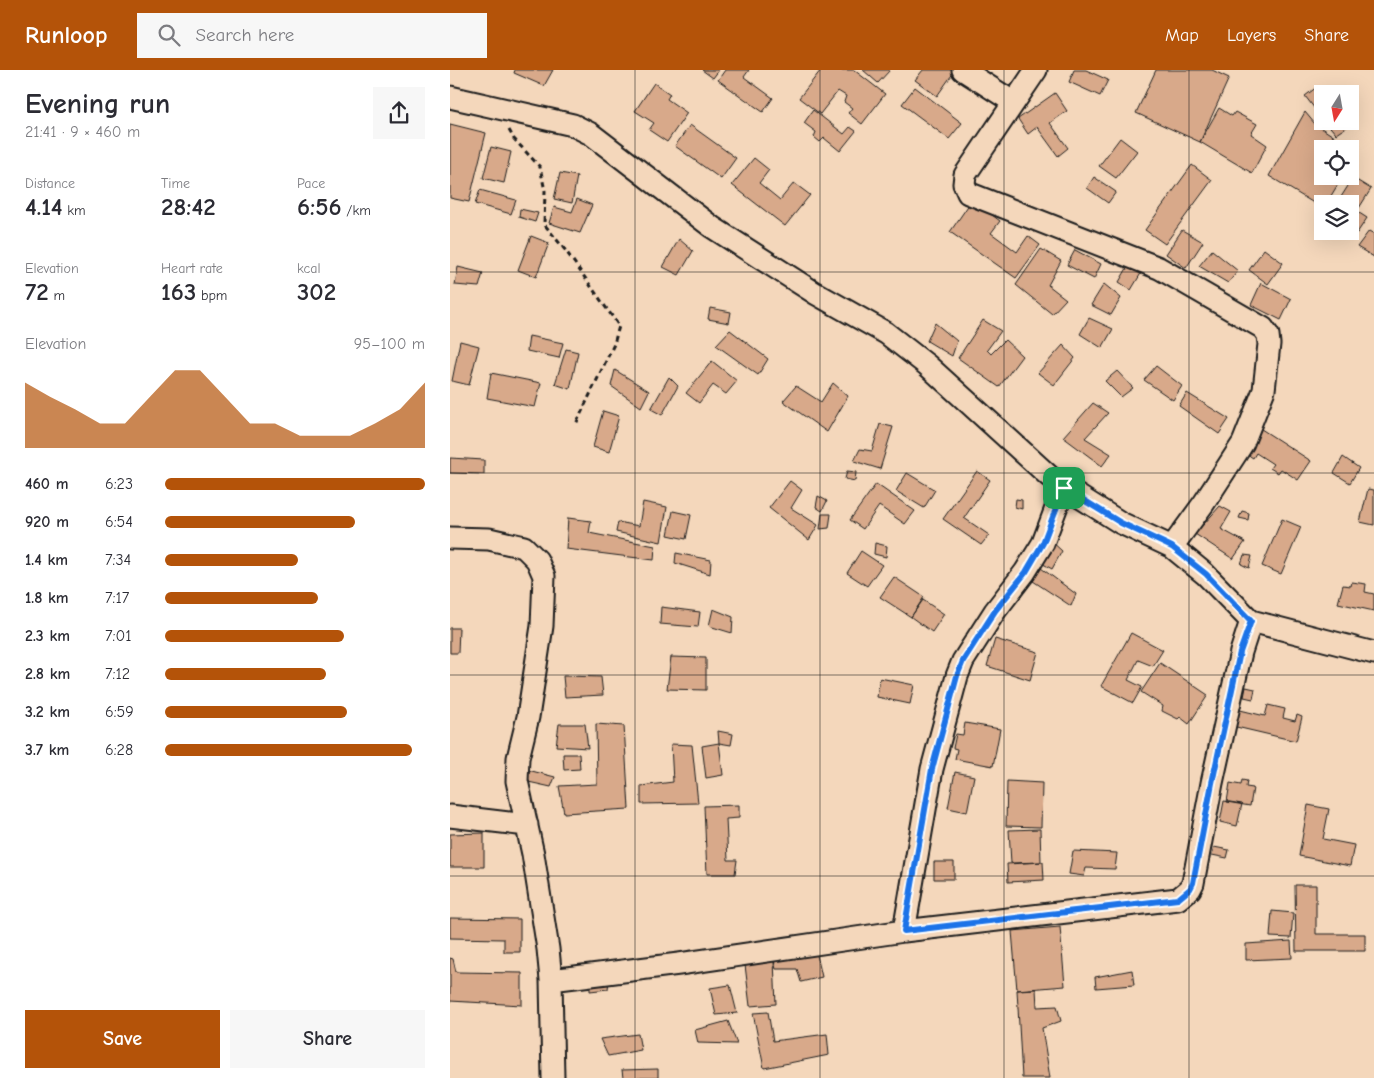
<!DOCTYPE html>
<html lang="en">
<head>
<meta charset="utf-8">
<style>
  body { margin:0; font-family:"Comic Neue",sans-serif; background:#f7f7f7; color:#2b2b33; height:100vh; display:flex; flex-direction:column; font-size:19px; white-space:nowrap }
  * { box-sizing:border-box; margin:0 }
  p { font-size:16px; color:#7c7c81 }
  .icon { flex:none; width:28px; height:28px; fill:none; stroke:currentColor; stroke-width:2; stroke-linecap:round; stroke-linejoin:round }
  .map { position:relative; flex:1; overflow:hidden }
  .panel { display:flex; flex-direction:column; background:#fff; width:450px }
  .panel>* { flex:none }
  .needle { width:32px; rotate:191deg }
  .tools { position:absolute; left:864px; top:15px; display:grid; gap:10px }
  .tools a { display:grid; place-items:center; width:45px; height:45px; border-radius:0px; background:#fff; box-shadow:0 5px 20px #0002; font-size:25px }
  .pin { position:absolute; display:grid; place-items:center; width:42px; height:42px; color:#fff; margin:-21px; border-radius:10px; box-shadow:0 2px 8px #0006 }
  .round { display:grid; place-items:center; flex:none; width:52px; height:52px; border-radius:0px; background:#f7f7f7 }
  .head { display:flex; align-items:center; justify-content:space-between; height:85px; padding:0 25px }
  h1 { font-size:28px; font-weight:600; line-height:38px }
  .figures { display:grid; grid-template-columns:repeat(3,1fr); gap:8px; height:85px; padding:5px 25px }
  .figures div { display:grid; align-content:center }
  .figures b { font-size:25px; font-weight:600 }
  .figures small { font-size:14px; font-weight:400 }
  .figures p { font-size:14px }
  .chart { height:140px; padding:10px 25px }
  .chart p { display:flex; justify-content:space-between }
  .chart svg { width:100%; height:90px; margin-top:5px; fill:#b45309; opacity:.7 }
  .action { display:flex; gap:10px; margin-top:auto; padding:10px 25px }
  .action a { flex:1; height:58px; border-radius:0px; background:#b45309; color:#fff; font-size:20px; font-weight:600; line-height:58px; text-align:center }
  .action a+a { background:#f7f7f7; color:#2b2b33 }
  ul { padding:0 25px; list-style:none; font-size:16px }
  li { display:grid; grid-template-columns:80px 60px 1fr; align-items:center; height:38px }
  li i { height:12px; border-radius:6px; background:#b45309 }
  header { display:flex; align-items:center; gap:30px; box-sizing:border-box; height:70px; padding:0 25px; background:#b45309; color:#fff }
  header strong { font-size:24px }
  nav { display:flex; gap:28px; margin-inline-start:auto; font-size:18px }
  .search { width:350px; height:45px; background:#f7f7f7; display:flex; align-items:center; gap:12px; box-sizing:border-box; padding:0 18px; border-radius:0px; color:#7c7c81; font-size:19px }
  main { display:flex; flex:1; min-height:0 }
  .map>svg:first-child { display:block }
  .building { fill:#d8a98a; stroke:#1c1c1c }
  .lines { fill:none; stroke-linecap:round; stroke-linejoin:round }
  .minor-casing { stroke:#1c1c1c; stroke-width:25 }
  .path { stroke:#1c1c1c; stroke-width:3; stroke-dasharray:5 4; stroke-linecap:butt }
  .minor { stroke:#f4d7bb; stroke-width:21 }
  .route-casing { stroke:#fff; stroke-width:10 }
  .route { stroke:#1a73e8; stroke-width:6 }
  .grid { fill:none; stroke:#1c1c1c; stroke-width:1; stroke-opacity:0.55 }
</style>
</head>
<body>
<header>
<strong>Runloop</strong>
<div class="search"><svg class="icon" aria-label="search" viewBox="0 0 24 24"><circle cx="10" cy="10" r="6"/><path d="M15 15l6 6"/></svg>Search here</div>
<nav><a>Map</a><a>Layers</a><a>Share</a></nav>
</header>
<main>
<section class="panel">
<div class="head"><div><h1>Evening run</h1><p>21:41 · 9 × 460 m</p></div><a class="round"><svg class="icon" aria-label="share" viewBox="0 0 24 24"><path d="M12 15V3M7 8l5-5 5 5M5 13v7h14v-7"/></svg></a></div>
<div class="figures">
<div><p>Distance</p><b>4.14<small> km</small></b></div>
<div><p>Time</p><b>28:42</b></div>
<div><p>Pace</p><b>6:56<small> /km</small></b></div>
</div>
<div class="figures">
<div><p>Elevation</p><b>72<small> m</small></b></div>
<div><p>Heart rate</p><b>163<small> bpm</small></b></div>
<div><p>kcal</p><b>302</b></div>
</div>
<div class="chart"><p><span>Elevation</span>95–100 m</p>
<svg viewBox="0 0 160 44" preserveAspectRatio="none"><path d="M0 44V12L10 19L20 25L30 32L40 32L50 19L60 6L70 6L80 19L90 32L100 32L110 38L120 38L130 38L140 32L150 25L160 12V44z"/></svg>
</div>
<ul>
<li><b>460 m</b>6:23<i style="width:100%"></i></li>
<li><b>920 m</b>6:54<i style="width:73%"></i></li>
<li><b>1.4 km</b>7:34<i style="width:51%"></i></li>
<li><b>1.8 km</b>7:17<i style="width:59%"></i></li>
<li><b>2.3 km</b>7:01<i style="width:69%"></i></li>
<li><b>2.8 km</b>7:12<i style="width:62%"></i></li>
<li><b>3.2 km</b>6:59<i style="width:70%"></i></li>
<li><b>3.7 km</b>6:28<i style="width:95%"></i></li>
</ul>
<div class="action"><a>Save</a><a>Share</a></div>
</section>
<div class="map">
<svg width="924" height="1008" viewBox="0 0 924 1008">
  <rect width="100%" height="100%" fill="#f4d7bb"/>
  <filter id="ink" filterUnits="userSpaceOnUse"><feTurbulence type="fractalNoise" baseFrequency=".02" numOctaves="2"/><feDisplacementMap in="SourceGraphic" scale="10" xChannelSelector="R" yChannelSelector="G"/><feConvolveMatrix kernelMatrix="1 2 1 2 8 2 1 2 1" color-interpolation-filters="sRGB"/></filter>
  <g filter="url(#ink)">
    <path class="building" d="M 65,0 L 103,0 L 94,16 L 64,3 Z
      M 252,0 L 269,0 L 263,8 Z
      M 275,0 L 299,0 L 294,7 L 323,28 L 313,42 L 268,10 Z
      M 371,0 L 404,0 L 435,24 L 412,54 L 398,43 L 402,38 L 394,32 L 396,26 L 388,21 L 370,44 L 349,28 Z
      M 413,0 L 440,0 L 428,13 Z
      M 473,0 L 501,0 L 504,2 L 487,26 L 465,10 Z
      M 624,0 L 636,0 L 658,10 L 650,26 L 619,12 Z
      M 706,0 L 762,0 L 779,8 L 750,72 L 686,43 Z
      M 204,13 L 220,24 L 217,29 L 237,43 L 217,72 L 199,60 L 204,53 L 185,41 Z
      M 465,17 L 512,53 L 499,69 L 452,34 Z
      M 867,17 L 872,24 L 872,48 L 855,26 Z
      M 605,23 L 617,41 L 600,53 L 618,78 L 608,86 L 587,57 L 578,64 L 568,49 Z
      M 769,38 L 782,46 L 785,42 L 807,54 L 801,64 L 817,75 L 802,103 L 750,72 Z
      M 363,40 L 394,64 L 400,57 L 406,61 L 390,81 L 374,68 L 370,72 L 364,67 L 366,62 L 354,53 Z
      M 855,42 L 865,54 L 908,82 L 900,95 L 900,79 L 872,79 L 872,106 L 893,106 L 876,134 L 872,134 L 872,138 L 819,106 Z
      M 875,51 L 900,51 L 901,54 L 886,64 Z
      M 0,54 L 36,63 L 19,132 L 0,128 Z
      M 240,55 L 286,88 L 271,109 L 225,76 Z
      M 670,68 L 687,81 L 666,108 L 649,96 Z
      M 41,77 L 61,82 L 54,113 L 33,108 Z
      M 304,88 L 319,100 L 309,113 L 330,130 L 344,113 L 360,125 L 335,156 L 282,115 Z
      M 742,95 L 762,110 L 715,174 L 695,160 Z
      M 110,103 L 127,106 L 122,133 L 104,129 Z
      M 644,107 L 666,122 L 658,133 L 637,118 Z
      M 903,108 L 921,119 L 909,138 L 891,127 Z
      M 30,120 L 66,130 L 61,144 L 25,134 Z
      M 127,129 L 142,135 L 130,163 L 99,153 L 104,137 L 122,142 Z
      M 522,130 L 550,151 L 541,163 L 567,182 L 578,166 L 590,175 L 566,208 L 500,162 Z
      M 900,137 L 917,148 L 907,163 L 900,159 Z
      M 70,139 L 88,143 L 85,152 L 69,147 Z
      M 732,160 L 753,172 L 736,198 L 716,184 Z
      M 919,161 L 924,164 L 924,187 L 907,177 Z
      M 81,166 L 99,173 L 86,207 L 68,200 Z
      M 229,169 L 243,181 L 229,205 L 213,197 Z
      M 591,179 L 611,191 L 598,215 L 616,229 L 602,244 L 566,215 Z
      M 814,179 L 833,193 L 818,214 L 799,200 Z
      M 625,180 L 651,194 L 644,209 L 617,195 Z
      M 762,180 L 788,201 L 778,213 L 749,196 Z
      M 680,193 L 693,200 L 681,220 L 669,212 Z
      M 8,197 L 33,203 L 29,217 L 5,215 Z
      M 811,213 L 841,229 L 831,250 L 801,235 Z
      M 654,214 L 671,228 L 661,245 L 641,235 Z
      M 260,238 L 281,242 L 279,253 L 258,249 Z
      M 639,248 L 663,259 L 652,278 L 630,264 Z
      M 533,250 L 551,261 L 537,280 L 541,284 L 555,270 L 572,286 L 549,317 L 508,288 Z
      M 485,253 L 507,271 L 502,286 L 477,271 Z
      M 280,260 L 318,289 L 308,305 L 266,275 Z
      M 79,266 L 113,273 L 109,288 L 77,281 Z
      M 10,271 L 29,276 L 19,315 L 2,311 Z
      M 613,275 L 625,288 L 604,315 L 588,303 Z
      M 116,279 L 128,282 L 120,319 L 105,314 Z
      M 262,291 L 287,311 L 276,324 L 263,315 L 249,333 L 236,323 Z
      M 706,296 L 732,316 L 723,330 L 694,310 Z
      M 165,300 L 199,321 L 191,337 L 161,316 Z
      M 667,301 L 683,318 L 671,327 L 655,311 Z
      M 41,303 L 91,313 L 85,337 L 37,328 Z
      M 219,307 L 228,316 L 212,345 L 201,339 Z
      M 383,313 L 398,326 L 377,362 L 333,331 L 346,316 L 371,332 Z
      M 737,323 L 779,349 L 769,364 L 729,336 Z
      M 643,333 L 658,343 L 635,368 L 661,384 L 652,396 L 613,367 Z
      M 153,341 L 169,346 L 159,382 L 143,377 Z
      M 430,354 L 443,357 L 430,399 L 404,391 L 410,379 L 422,381 Z
      M 808,357 L 861,391 L 848,410 L 831,399 L 828,403 L 820,398 L 823,394 L 806,383 L 803,388 L 792,381 Z
      M 893,387 L 909,398 L 900,413 L 884,403 Z
      M 0,388 L 34,390 L 34,404 L 0,403 Z
      M 397,401 L 406,402 L 405,411 L 395,409 Z
      M 527,401 L 540,410 L 514,448 L 539,465 L 531,475 L 493,449 Z
      M 457,403 L 485,420 L 474,438 L 446,421 Z
      M 340,411 L 352,420 L 341,438 L 368,455 L 359,470 L 319,438 Z
      M 426,414 L 465,441 L 455,454 L 429,436 L 413,459 L 400,450 Z
      M 918,419 L 924,420 L 924,455 L 910,452 Z
      M 368,426 L 377,431 L 372,441 L 366,437 Z
      M 566,429 L 572,430 L 572,439 L 565,437 Z
      M 193,432 L 217,437 L 211,472 L 166,462 L 168,452 L 189,456 Z
      M 770,436 L 781,442 L 771,459 L 795,472 L 783,489 L 745,464 Z
      M 223,441 L 241,445 L 236,469 L 218,465 Z
      M 792,441 L 799,443 L 798,450 L 789,448 Z
      M 372,444 L 381,444 L 379,458 L 370,459 Z
      M 118,448 L 141,451 L 139,463 L 205,476 L 204,490 L 116,479 Z
      M 832,449 L 851,457 L 831,504 L 812,496 Z
      M 600,470 L 612,481 L 602,499 L 588,491 Z
      M 425,473 L 437,476 L 436,487 L 424,484 Z
      M 411,481 L 432,495 L 417,516 L 397,503 Z
      M 226,483 L 261,490 L 260,504 L 225,493 Z
      M 794,485 L 802,486 L 799,498 L 791,494 Z
      M 591,498 L 626,524 L 621,536 L 583,511 Z
      M 444,507 L 474,527 L 461,547 L 430,527 Z
      M 902,512 L 916,514 L 915,522 L 924,524 L 924,541 L 888,533 L 893,515 L 901,516 Z
      M 473,530 L 494,544 L 482,562 L 461,547 Z
      M 211,537 L 250,542 L 248,557 L 210,554 Z
      M 263,539 L 283,547 L 282,563 L 259,556 Z
      M 0,558 L 9,558 L 8,583 L 0,583 Z
      M 681,563 L 713,580 L 703,596 L 688,590 L 678,610 L 692,617 L 683,633 L 651,616 Z
      M 545,569 L 588,582 L 580,610 L 537,596 Z
      M 221,587 L 256,588 L 256,620 L 217,619 Z
      M 710,593 L 758,625 L 739,654 L 730,647 L 728,649 L 712,641 L 713,636 L 691,622 Z
      M 113,606 L 151,607 L 153,625 L 115,627 Z
      M 430,608 L 464,615 L 460,634 L 427,627 Z
      M 796,617 L 805,619 L 803,629 L 794,627 Z
      M 818,635 L 835,639 L 833,648 L 845,651 L 847,645 L 852,647 L 846,671 L 782,656 L 786,639 L 815,646 Z
      M 515,653 L 550,659 L 543,696 L 505,689 L 507,679 L 503,678 L 506,664 L 513,665 Z
      M 109,654 L 135,654 L 138,678 L 106,676 Z
      M 146,654 L 174,656 L 179,739 L 114,743 L 109,716 L 147,714 Z
      M 268,661 L 283,664 L 281,675 L 269,673 Z
      M 269,673 L 273,705 L 256,708 L 252,676 Z
      M 221,674 L 242,675 L 248,733 L 191,734 L 191,716 L 223,712 Z
      M 113,684 L 129,684 L 130,699 L 114,700 Z
      M 74,699 L 105,707 L 101,717 L 74,711 Z
      M 505,702 L 524,706 L 517,742 L 498,738 Z
      M 792,710 L 797,711 L 796,717 L 803,718 L 800,736 L 777,732 L 780,713 L 791,715 Z
      M 557,711 L 592,713 L 591,757 L 556,756 Z
      M 774,731 L 792,734 L 787,756 L 770,752 Z
      M 289,735 L 289,748 L 276,749 L 278,790 L 287,790 L 285,804 L 257,804 L 254,736 Z
      M 858,735 L 879,739 L 873,769 L 904,775 L 900,796 L 849,786 Z
      M 590,759 L 591,792 L 561,793 L 559,760 Z
      M 34,763 L 34,797 L 0,797 L 0,764 Z
      M 764,777 L 779,780 L 777,788 L 762,785 Z
      M 623,781 L 667,783 L 665,799 L 636,798 L 634,806 L 619,804 Z
      M 484,792 L 504,792 L 504,809 L 484,809 Z
      M 593,792 L 594,810 L 558,812 L 557,794 Z
      M 845,815 L 866,815 L 866,864 L 915,864 L 915,881 L 846,881 Z
      M 822,841 L 843,843 L 841,868 L 820,867 Z
      M 0,848 L 70,849 L 70,882 L 54,882 L 54,869 L 0,868 Z
      M 610,857 L 615,916 L 567,920 L 562,861 Z
      M 841,871 L 842,888 L 796,890 L 796,874 Z
      M 367,885 L 372,907 L 351,912 L 347,899 L 326,899 L 324,891 Z
      M 0,888 L 3,889 L 6,902 L 72,903 L 72,935 L 0,931 Z
      M 324,891 L 326,934 L 300,936 L 295,895 Z
      M 682,900 L 684,915 L 646,918 L 645,907 Z
      M 159,910 L 158,919 L 140,921 L 140,911 Z
      M 280,915 L 287,943 L 266,945 L 260,918 Z
      M 586,919 L 587,937 L 607,936 L 611,951 L 592,958 L 600,1008 L 572,1008 L 567,920 Z
      M 318,942 L 323,971 L 377,964 L 379,985 L 314,998 L 303,943 Z
      M 278,951 L 287,974 L 248,973 L 245,960 Z
      M 188,964 L 191,980 L 158,986 L 150,969 Z
      M 208,999 L 208,1008 L 173,1008 L 172,1000 Z"/>
    <g class="lines">
      <defs>
        <path id="minor" d="M 513,0 L 563,32
          M 586,0 L 515,105 L 514,114 L 518,123 L 709,198 L 813,258 L 818,265 L 819,274 L 814,320 L 793,373 L 754,433 L 722,477
          M 0,27 L 123,55 L 141,64 L 262,157 L 365,223 L 436,263 L 477,295 L 599,406 L 614,417 L 671,453 L 722,477 L 755,504 L 801,551 L 924,583
          M 0,468 L 39,469 L 74,477 L 87,490 L 94,506 L 92,556 L 78,647 L 68,688 L 67,711 L 83,784 L 98,879 L 101,910 L 103,1008
          M 0,746 L 77,755
          M 454,861 L 482,699 L 507,606 L 513,591 L 545,541 L 575,502 L 593,473 L 614,417
          M 101,910 L 229,894 L 454,861 L 728,829 L 740,819 L 743,813 L 762,713 L 791,582 L 801,551"/>
      </defs>
      <use href="#minor" class="minor-casing"/>
      <path class="path" d="M 59,60 L 64,69 L 90,97 L 95,121 L 94,154 L 116,181 L 169,256 L 164,274 L 126,354"/>
      <use href="#minor" class="minor"/>
    </g>
  </g>
  <g class="lines" filter="url(#ink)">
    <defs>
      <path id="route" d="M 614,418 L 671,453 L 722,477 L 756,504 L 801,551 L 790,582 L 762,713 L 743,813 L 740,819 L 728,829 L 454,861 L 482,699 L 507,606 L 513,591 L 545,541 L 576,502 L 593,473 Z"/>
    </defs>
    <use href="#route" class="route-casing"/>
    <use href="#route" class="route"/>
  </g>
  <path class="grid" d="M 185,0 L 185,1008M 370,0 L 370,1008M 554,0 L 554,1008M 739,0 L 739,1008M 0,202 L 924,202M 0,403 L 924,403M 0,605 L 924,605M 0,806 L 924,806"/>
</svg>
<div class="tools">
<a><svg class="needle" viewBox="-14 -14 28 28"><path d="M0-13l5 13h-10z" fill="#e53935"/><path d="M0 13l5-13h-10z" fill="#7c7c81"/></svg></a>
<a><svg class="icon" aria-label="locate" viewBox="0 0 24 24"><circle cx="12" cy="12" r="6"/><path d="M12 2v4M12 18v4M2 12h4M18 12h4"/></svg></a>
<a><svg class="icon" aria-label="layers" viewBox="0 0 24 24"><path d="M12 4l9 5-9 5-9-5zM3 14l9 5 9-5"/></svg></a>
</div>
<div class="pin" style="left:614px;top:418px;background:#1e9e55"><svg class="icon" aria-label="arrive" viewBox="0 0 24 24"><path d="M6 21V4h12l-3 4 3 4H6"/></svg></div>
</div>
</main>
</body>
</html>
